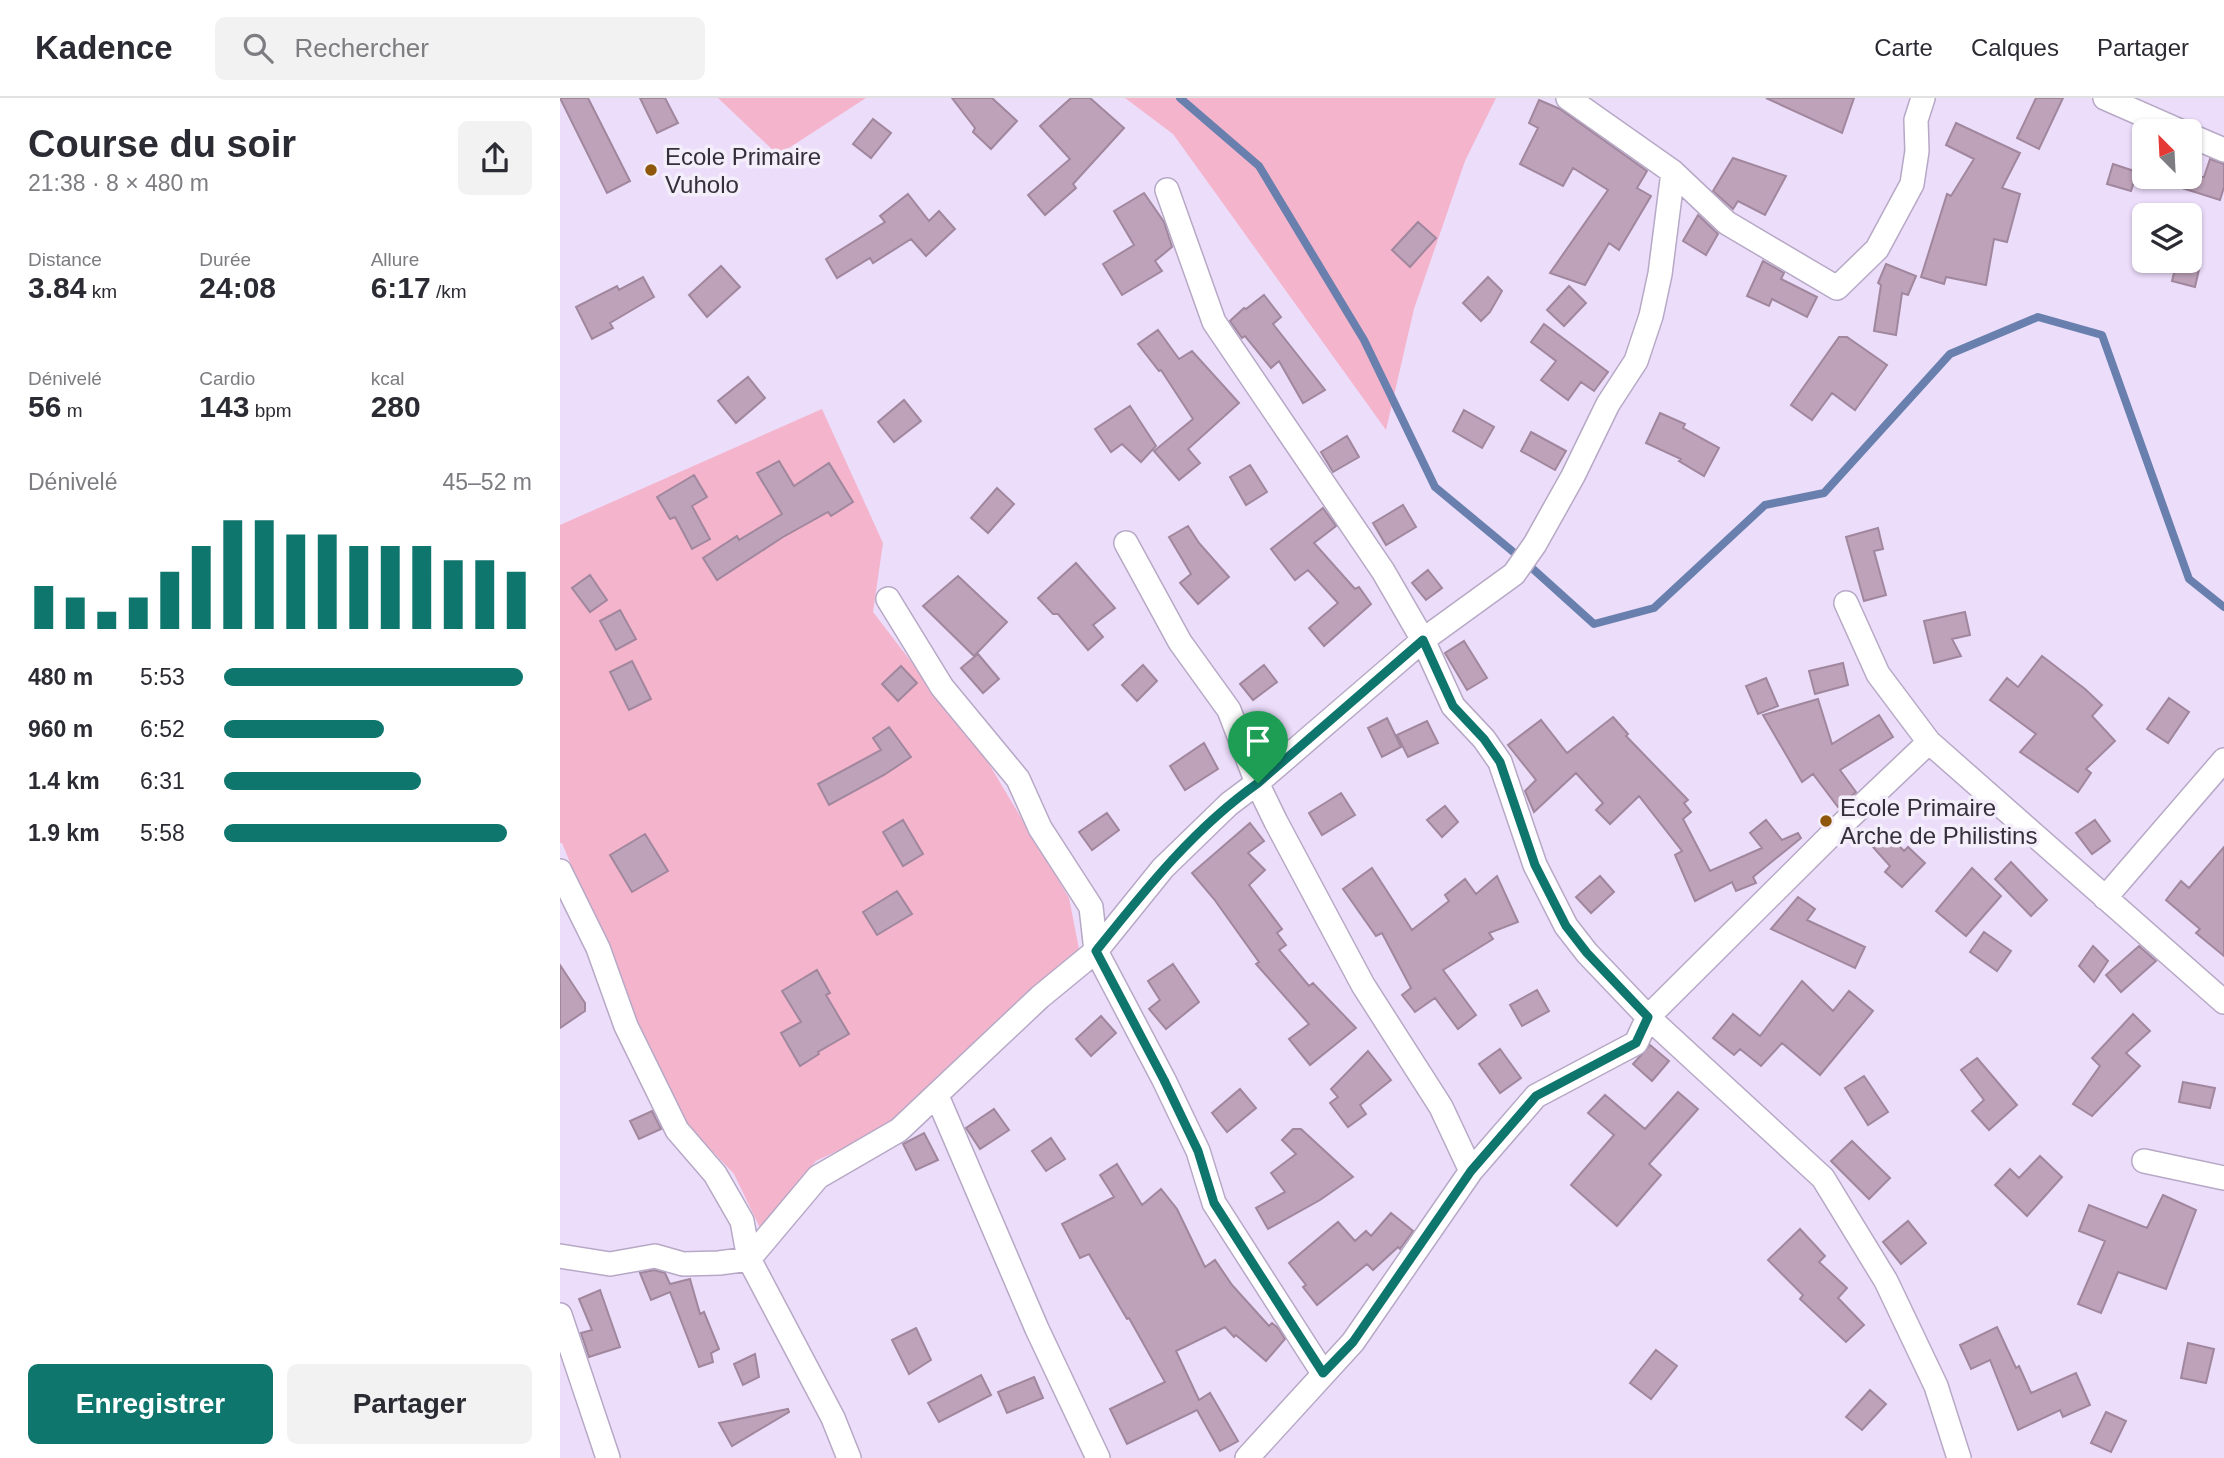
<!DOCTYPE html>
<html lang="fr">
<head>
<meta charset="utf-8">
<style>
  body { margin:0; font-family:Helvetica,sans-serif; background:#f2f2f3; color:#2b2b33; height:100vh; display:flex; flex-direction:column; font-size:26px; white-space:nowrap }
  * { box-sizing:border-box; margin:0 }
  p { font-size:23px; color:#7c7c81 }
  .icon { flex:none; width:38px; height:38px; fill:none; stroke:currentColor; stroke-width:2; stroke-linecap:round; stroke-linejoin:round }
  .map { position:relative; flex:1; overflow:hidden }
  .drawer { display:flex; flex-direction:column; background:#fff; width:560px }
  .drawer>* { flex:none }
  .needle { width:46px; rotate:336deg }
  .buttons { position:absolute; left:1572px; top:21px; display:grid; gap:14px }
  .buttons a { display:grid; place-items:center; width:70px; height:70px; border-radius:10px; background:#fff; box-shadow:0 2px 5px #0004; font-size:35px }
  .pin { position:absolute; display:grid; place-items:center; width:60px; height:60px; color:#fff; margin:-72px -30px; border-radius:50% 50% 50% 0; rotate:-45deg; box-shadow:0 0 7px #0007 }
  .pin .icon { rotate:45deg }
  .round { display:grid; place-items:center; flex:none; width:74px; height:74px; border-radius:10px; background:#f2f2f3 }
  .overview { display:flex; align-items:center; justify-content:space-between; height:119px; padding:0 28px }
  h1 { font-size:38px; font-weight:600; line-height:52px }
  .figures { display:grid; grid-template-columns:repeat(3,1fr); gap:10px; height:119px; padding:7px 28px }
  .figures div { display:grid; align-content:center }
  .figures b { font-size:30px; font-weight:600 }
  .figures small { font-size:19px; font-weight:400 }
  .figures p { font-size:19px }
  .chart { height:196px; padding:14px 28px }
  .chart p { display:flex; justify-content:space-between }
  .chart svg { width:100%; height:126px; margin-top:7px; stroke:#0f766e; stroke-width:6 }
  .action { display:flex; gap:14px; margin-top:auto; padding:14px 28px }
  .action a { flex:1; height:80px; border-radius:10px; background:#0f766e; color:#fff; font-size:28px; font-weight:600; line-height:80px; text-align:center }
  .action a+a { background:#f2f2f3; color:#2b2b33 }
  ul { padding:0 28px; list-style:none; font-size:23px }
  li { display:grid; grid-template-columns:112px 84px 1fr; align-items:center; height:52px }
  li i { height:18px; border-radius:9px; background:#0f766e }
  header { display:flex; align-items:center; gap:42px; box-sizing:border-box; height:98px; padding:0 35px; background:#fff; border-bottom:2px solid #e1e1e2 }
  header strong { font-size:33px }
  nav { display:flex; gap:38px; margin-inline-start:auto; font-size:24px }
  .search { width:490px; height:63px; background:#f2f2f3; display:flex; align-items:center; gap:18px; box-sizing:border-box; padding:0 24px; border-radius:10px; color:#7c7c81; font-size:26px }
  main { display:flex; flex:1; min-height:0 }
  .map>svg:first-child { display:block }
  .green { fill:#f4b5cc }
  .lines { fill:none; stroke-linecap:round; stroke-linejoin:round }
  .stream { stroke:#6980ae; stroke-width:8 }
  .building { fill:#bda2b9; stroke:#a1879d; stroke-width:2 }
  .street-casing { stroke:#b7a9c6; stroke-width:26 }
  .street { stroke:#fff; stroke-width:23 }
  .route-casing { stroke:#fff; stroke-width:14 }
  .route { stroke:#0f766e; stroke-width:9 }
  .poi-dot { fill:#8e570b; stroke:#f4eefb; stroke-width:2.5 }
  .labels { text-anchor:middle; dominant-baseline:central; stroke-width:7; stroke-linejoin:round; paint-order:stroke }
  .poi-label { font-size:24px; fill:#352f3b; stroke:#f4eefb; text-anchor:start }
</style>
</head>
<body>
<header>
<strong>Kadence</strong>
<div class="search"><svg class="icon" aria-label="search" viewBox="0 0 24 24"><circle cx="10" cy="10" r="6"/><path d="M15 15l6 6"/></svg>Rechercher</div>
<nav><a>Carte</a><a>Calques</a><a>Partager</a></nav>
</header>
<main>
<section class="drawer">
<div class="overview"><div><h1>Course du soir</h1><p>21:38 · 8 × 480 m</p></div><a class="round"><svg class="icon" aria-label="share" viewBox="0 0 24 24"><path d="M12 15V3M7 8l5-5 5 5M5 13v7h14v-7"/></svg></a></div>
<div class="figures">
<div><p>Distance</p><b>3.84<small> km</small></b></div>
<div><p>Durée</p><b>24:08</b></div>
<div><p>Allure</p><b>6:17<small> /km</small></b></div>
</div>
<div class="figures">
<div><p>Dénivelé</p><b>56<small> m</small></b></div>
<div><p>Cardio</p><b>143<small> bpm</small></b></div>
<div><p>kcal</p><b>280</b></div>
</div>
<div class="chart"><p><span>Dénivelé</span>45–52 m</p>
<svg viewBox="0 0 160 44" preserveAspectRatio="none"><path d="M5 44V29M15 44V33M25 44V38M35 44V33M45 44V24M55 44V15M65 44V6M75 44V6M85 44V11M95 44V11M105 44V15M115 44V15M125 44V15M135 44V20M145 44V20M155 44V24"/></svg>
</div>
<ul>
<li><b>480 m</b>5:53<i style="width:97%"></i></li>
<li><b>960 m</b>6:52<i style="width:52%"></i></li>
<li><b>1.4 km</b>6:31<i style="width:64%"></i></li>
<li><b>1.9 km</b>5:58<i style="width:92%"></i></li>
</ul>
<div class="action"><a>Enregistrer</a><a>Partager</a></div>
</section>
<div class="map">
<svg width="1664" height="1360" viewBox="0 0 1664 1360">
  <rect width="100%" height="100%" fill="#ecddfb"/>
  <path class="green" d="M 158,0 L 306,0 L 218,57 Z
    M 565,0 L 936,0 L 905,63 L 854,211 L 826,332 L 613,36 Z
    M 262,311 L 323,445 L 313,514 L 426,661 L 509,800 L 520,856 L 467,894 L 328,1029 L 256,1063 L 201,1132 L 174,1076 L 122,1021 L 62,891 L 2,745 L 0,745 L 0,427 Z"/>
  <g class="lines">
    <path class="stream" d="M 620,0 L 699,68 L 804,242 L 875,389 L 963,462 L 1034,526 L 1094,510 L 1205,407 L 1264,395 L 1390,256 L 1478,219 L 1542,237 L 1629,481 L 1664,509"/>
  </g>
  <path class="building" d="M 0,0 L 28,0 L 70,83 L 47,95 Z
    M 80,0 L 105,0 L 118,25 L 97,35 Z
    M 392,0 L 432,0 L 457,23 L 431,51 L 413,34 L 415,30 Z
    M 511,0 L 530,0 L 564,30 L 513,86 L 516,90 L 485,117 L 468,97 L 510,61 L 480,28 Z
    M 1206,0 L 1294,0 L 1282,35 Z
    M 1476,0 L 1503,0 L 1479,51 L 1457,40 Z
    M 979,2 L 1000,11 L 1087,73 L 1077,90 L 1091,98 L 1059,152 L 1049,145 L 1025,187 L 990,175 L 1048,92 L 1013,70 L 1003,88 L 960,66 L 978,30 L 969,25 Z
    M 313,21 L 331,35 L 311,60 L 293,46 Z
    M 1396,25 L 1460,55 L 1442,90 L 1460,96 L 1447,144 L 1434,141 L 1426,187 L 1386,179 L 1384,186 L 1361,179 L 1387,96 L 1391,98 L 1414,61 L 1386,47 Z
    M 1173,60 L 1226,78 L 1205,117 L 1178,103 L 1173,111 L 1153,93 Z
    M 1650,61 L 1664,66 L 1664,89 L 1660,102 L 1600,83 L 1601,79 L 1644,79 Z
    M 1553,66 L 1577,74 L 1571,93 L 1547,86 Z
    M 584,95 L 604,124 L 612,149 L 595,163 L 602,173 L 562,197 L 543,166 L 574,147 L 554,113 Z
    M 348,96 L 369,123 L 379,113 L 395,131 L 366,158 L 351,141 L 313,165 L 310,160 L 277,180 L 266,161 L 325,124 L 320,118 Z
    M 1138,117 L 1158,136 L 1146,157 L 1123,143 Z
    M 858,124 L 876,140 L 850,169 L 832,152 Z
    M 1203,163 L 1224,175 L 1221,181 L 1257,199 L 1247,219 L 1212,201 L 1209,208 L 1187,198 Z
    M 1617,163 L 1641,163 L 1635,189 L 1612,183 Z
    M 1326,166 L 1356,178 L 1348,197 L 1342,195 L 1336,237 L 1314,233 L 1321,187 L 1318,185 Z
    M 161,168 L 180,189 L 147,219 L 129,197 Z
    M 83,179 L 94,199 L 50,225 L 53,230 L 32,241 L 16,209 L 57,188 L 59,192 Z
    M 928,179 L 942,193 L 930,214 L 921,223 L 903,205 Z
    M 1009,188 L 1026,205 L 1004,228 L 987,212 Z
    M 704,197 L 721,219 L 713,226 L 765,292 L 743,305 L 719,263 L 711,270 L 685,238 L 682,240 L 670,223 L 684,210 L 686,211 Z
    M 984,226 L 1048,274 L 1034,293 L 1021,284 L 1008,302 L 981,282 L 996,263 L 971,244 Z
    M 598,232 L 619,261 L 632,253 L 679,305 L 628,351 L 640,365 L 619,382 L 594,353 L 633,321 L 601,272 L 599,273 L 578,246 Z
    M 1279,239 L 1287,239 L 1327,267 L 1295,312 L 1272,295 L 1252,322 L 1231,307 Z
    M 188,279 L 205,300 L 176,325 L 158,303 Z
    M 344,302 L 361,323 L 334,344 L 318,324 Z
    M 570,308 L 596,348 L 581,364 L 562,346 L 551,354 L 535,331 Z
    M 904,312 L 934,329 L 922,350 L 893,333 Z
    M 1100,315 L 1125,326 L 1123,330 L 1159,350 L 1144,378 L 1119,363 L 1121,361 L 1086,345 Z
    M 971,334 L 1006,353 L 995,372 L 961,353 Z
    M 787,338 L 799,359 L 773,374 L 761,354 Z
    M 219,363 L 234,388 L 269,365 L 293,404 L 271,418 L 268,414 L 223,439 L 157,482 L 143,460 L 177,438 L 179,442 L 222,416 L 197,375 Z
    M 690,367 L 707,394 L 686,407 L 670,379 Z
    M 134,377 L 147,399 L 132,408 L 150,441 L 132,451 L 115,419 L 110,421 L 97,399 Z
    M 437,390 L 454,406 L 428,435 L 411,420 Z
    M 843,407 L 856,429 L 826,447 L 813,425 Z
    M 763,410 L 776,428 L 754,445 L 795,491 L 799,489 L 811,506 L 764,548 L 749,530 L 778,505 L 748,472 L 735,482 L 711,451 Z
    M 628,428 L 639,445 L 669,479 L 638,506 L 620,485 L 631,476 L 609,439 Z
    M 1318,430 L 1323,451 L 1314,453 L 1326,497 L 1304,503 L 1286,439 Z
    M 516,465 L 555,510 L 533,527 L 543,539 L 528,552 L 498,516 L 493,516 L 478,500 Z
    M 868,472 L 882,490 L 866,502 L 852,485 Z
    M 30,477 L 47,502 L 30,514 L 12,490 Z
    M 398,478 L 447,524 L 414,558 L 363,508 Z
    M 60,512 L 76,541 L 56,552 L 40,523 Z
    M 1405,514 L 1410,537 L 1392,541 L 1401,558 L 1374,565 L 1364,523 Z
    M 904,543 L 927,580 L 907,592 L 885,555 Z
    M 418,556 L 439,581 L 423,595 L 401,570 Z
    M 1482,558 L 1525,591 L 1542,607 L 1532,618 L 1555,643 L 1526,671 L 1531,675 L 1518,694 L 1460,654 L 1476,636 L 1430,602 L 1447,580 L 1458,589 Z
    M 72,563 L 91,601 L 69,612 L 50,574 Z
    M 1283,565 L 1288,587 L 1255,596 L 1249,573 Z
    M 583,567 L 597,583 L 577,603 L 562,587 Z
    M 704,567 L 717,584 L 693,602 L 680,586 Z
    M 341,568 L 357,585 L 338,603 L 322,586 Z
    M 1206,580 L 1218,608 L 1198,616 L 1186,588 Z
    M 1609,600 L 1629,614 L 1608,645 L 1587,631 Z
    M 1258,601 L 1272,646 L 1319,617 L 1333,639 L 1280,672 L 1296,694 L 1278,709 L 1253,676 L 1242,684 L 1203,617 Z
    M 1053,619 L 1068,636 L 1066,638 L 1128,702 L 1124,705 L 1131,714 L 1123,721 L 1150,773 L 1202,750 L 1190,735 L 1206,722 L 1222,742 L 1238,735 L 1241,740 L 1193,779 L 1196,785 L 1176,793 L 1172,784 L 1135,803 L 1115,757 L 1122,753 L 1079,698 L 1050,726 L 1036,712 L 1043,705 L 1016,675 L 974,714 L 965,693 L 976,682 L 948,647 L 981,622 L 1007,655 Z
    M 827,620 L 841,649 L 822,659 L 808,630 Z
    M 867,623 L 878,645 L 848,659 L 837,637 Z
    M 329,629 L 351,659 L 324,677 L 269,707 L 258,686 L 321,652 L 313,640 Z
    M 644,645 L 658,671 L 625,692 L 610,668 Z
    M 781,695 L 795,717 L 762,737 L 749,715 Z
    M 885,708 L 898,724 L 882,739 L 867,722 Z
    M 547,715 L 559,732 L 532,752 L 519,734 Z
    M 343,722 L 363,756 L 343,768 L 323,734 Z
    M 1535,722 L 1550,743 L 1532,756 L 1516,735 Z
    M 690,725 L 704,743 L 688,755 L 705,772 L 689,787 L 722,831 L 717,835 L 726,847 L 719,852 L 749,888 L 753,885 L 796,930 L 750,967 L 729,941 L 749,926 L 696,866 L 699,864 L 654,801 L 632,775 Z
    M 85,736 L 108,773 L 72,794 L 50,757 Z
    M 1328,736 L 1344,753 L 1348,749 L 1365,765 L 1342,789 L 1325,774 L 1330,768 L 1313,749 Z
    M 1664,749 L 1664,858 L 1636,835 L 1640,831 L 1606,802 L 1621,783 L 1629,790 Z
    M 1451,764 L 1487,802 L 1471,818 L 1435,781 Z
    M 812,770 L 852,832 L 889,803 L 885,797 L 905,781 L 916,796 L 937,778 L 958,824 L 929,835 L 933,841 L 883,872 L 916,917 L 898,931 L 875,900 L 855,914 L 842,897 L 851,890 L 822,835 L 816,838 L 783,791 Z
    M 1412,770 L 1441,798 L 1406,838 L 1376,813 Z
    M 1040,778 L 1054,794 L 1031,815 L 1016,799 Z
    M 337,793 L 352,816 L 317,837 L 303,814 Z
    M 1238,799 L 1255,811 L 1247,822 L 1305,849 L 1295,870 L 1211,831 Z
    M 1424,834 L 1451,853 L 1437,873 L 1410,854 Z
    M 1533,848 L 1548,863 L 1534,884 L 1519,868 Z
    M 1579,848 L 1596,863 L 1561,894 L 1546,877 Z
    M 613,866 L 639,904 L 606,931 L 589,911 L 600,902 L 588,883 Z
    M 0,867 L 25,905 L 25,913 L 0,930 Z
    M 257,872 L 270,895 L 266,897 L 289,936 L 258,954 L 259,956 L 240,968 L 221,935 L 241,924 L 222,893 Z
    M 1242,883 L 1273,913 L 1289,893 L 1313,913 L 1260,977 L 1222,945 L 1201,968 L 1180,951 L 1174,957 L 1153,940 L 1173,916 L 1200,938 Z
    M 977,892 L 989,913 L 962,928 L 950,907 Z
    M 1573,916 L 1590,933 L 1566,955 L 1580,968 L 1532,1018 L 1513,1006 L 1540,968 L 1532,960 Z
    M 541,918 L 556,935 L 531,958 L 516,941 Z
    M 1090,947 L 1109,963 L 1092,983 L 1073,966 Z
    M 940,951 L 961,980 L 940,995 L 919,966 Z
    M 808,953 L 831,982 L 800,1007 L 806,1016 L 788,1029 L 770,1005 L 778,999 L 771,991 Z
    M 1417,960 L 1457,1007 L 1429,1032 L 1412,1013 L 1424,1002 L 1401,972 Z
    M 1304,978 L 1328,1014 L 1308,1027 L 1285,990 Z
    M 1623,984 L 1655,990 L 1650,1010 L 1619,1004 Z
    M 680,991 L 696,1010 L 667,1034 L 652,1015 Z
    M 1118,994 L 1138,1011 L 1089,1066 L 1101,1077 L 1057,1128 L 1011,1087 L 1054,1037 L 1028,1015 L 1045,997 L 1085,1031 Z
    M 434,1011 L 449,1032 L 420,1051 L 406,1030 Z
    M 92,1013 L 101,1031 L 79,1041 L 70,1023 Z
    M 733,1031 L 741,1031 L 793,1079 L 760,1102 L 708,1131 L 696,1110 L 725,1094 L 711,1075 L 736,1056 L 722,1042 Z
    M 364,1035 L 378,1062 L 356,1072 L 343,1046 Z
    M 491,1040 L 505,1061 L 486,1073 L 472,1053 Z
    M 1292,1043 L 1330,1080 L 1309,1101 L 1271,1063 Z
    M 1480,1058 L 1502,1079 L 1467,1118 L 1435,1087 L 1450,1071 L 1459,1080 Z
    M 557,1066 L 582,1107 L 601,1091 L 617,1111 L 645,1169 L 655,1162 L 672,1187 L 709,1228 L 712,1225 L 718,1230 L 725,1241 L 706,1263 L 676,1237 L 674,1239 L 665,1229 L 616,1253 L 639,1302 L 650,1295 L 678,1343 L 660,1353 L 637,1312 L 567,1346 L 550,1311 L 605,1284 L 569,1220 L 567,1221 L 529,1156 L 520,1160 L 502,1126 L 554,1099 L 540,1077 Z
    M 1603,1097 L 1636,1112 L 1606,1191 L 1558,1174 L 1541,1215 L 1518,1206 L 1545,1143 L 1519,1133 L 1529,1107 L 1587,1130 Z
    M 831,1115 L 853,1133 L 840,1151 L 838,1149 L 813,1172 L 807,1166 L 757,1207 L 743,1189 L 746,1187 L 729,1165 L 778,1124 L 795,1143 L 806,1133 L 811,1138 Z
    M 1348,1123 L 1366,1145 L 1341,1166 L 1323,1144 Z
    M 1240,1131 L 1265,1158 L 1259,1164 L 1287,1190 L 1278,1200 L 1304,1227 L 1286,1244 L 1240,1201 L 1243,1197 L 1208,1162 Z
    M 94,1172 L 105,1175 L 110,1186 L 130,1181 L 140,1216 L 144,1214 L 159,1251 L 151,1255 L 153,1264 L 139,1269 L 110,1194 L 91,1202 L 80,1175 Z
    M 40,1192 L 60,1249 L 29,1259 L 21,1235 L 32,1232 L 19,1201 Z
    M 1437,1229 L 1456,1270 L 1459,1268 L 1471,1295 L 1516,1275 L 1530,1307 L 1503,1319 L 1500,1312 L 1458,1332 L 1430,1262 L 1411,1271 L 1400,1247 Z
    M 356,1230 L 371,1262 L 349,1276 L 332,1242 Z
    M 1628,1245 L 1654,1251 L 1646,1285 L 1621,1280 Z
    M 1096,1252 L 1117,1268 L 1091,1301 L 1070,1285 Z
    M 195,1256 L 199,1279 L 183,1287 L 174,1266 Z
    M 421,1277 L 431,1297 L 379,1324 L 368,1305 Z
    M 474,1279 L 483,1300 L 447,1315 L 438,1294 Z
    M 1310,1292 L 1326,1306 L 1302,1332 L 1286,1319 Z
    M 228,1311 L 229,1314 L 172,1348 L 159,1325 Z
    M 1546,1314 L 1566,1323 L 1551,1354 L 1531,1345 Z"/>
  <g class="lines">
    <defs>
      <path id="street" d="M 1008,0 L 1113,74 L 1167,125 L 1277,190 L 1317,151 L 1352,86 L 1357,53 L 1356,22 L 1363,0
        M 1545,0 L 1620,33
        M 1629,37 L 1664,52
        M 607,92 L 654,224 L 823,473 L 863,542 L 893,608 L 924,641 L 940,664 L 975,767 L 1006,828 L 1027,855 L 1088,919 L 1263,1080 L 1326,1183 L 1376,1288 L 1399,1360
        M 566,445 L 620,544 L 669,612 L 697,685 L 716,724 L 803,887 L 881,1009 L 911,1073
        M 328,501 L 382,589 L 458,681 L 480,730 L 531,809 L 536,853 L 604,982 L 638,1053 L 654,1105 L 763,1275
        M 1286,505 L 1318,576 L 1369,644 L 1664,904
        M 0,773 L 38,850 L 66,928 L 117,1032 L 155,1076 L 182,1123 L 189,1161 L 273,1320 L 289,1360
        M 1545,800 L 1664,662
        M 377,998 L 477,1231 L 538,1360
        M 1584,1063 L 1664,1080
        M 0,1158 L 50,1166 L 95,1158 L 123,1166 L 159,1165 L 189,1161 L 258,1079 L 339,1032 L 480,899 L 536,853 L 603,770 L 669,706 L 697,685 L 863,542 L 954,476 L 975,446 L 1013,378 L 1048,306 L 1076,263 L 1091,218 L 1100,176 L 1113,74
        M 0,1217 L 48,1360
        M 687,1360 L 793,1244 L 911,1073 L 976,998 L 1076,945 L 1088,919 L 1270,738 L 1369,644"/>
    </defs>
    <use href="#street" class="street-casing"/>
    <use href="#street" class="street"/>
  </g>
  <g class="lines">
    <defs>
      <path id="route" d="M 863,542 L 893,608 L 924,641 L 940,664 L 975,767 L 1006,828 L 1027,855 L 1088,919 L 1076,945 L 976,998 L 911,1073 L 793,1244 L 763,1275 L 654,1105 L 638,1053 L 604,982 L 536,853 C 585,792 633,731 698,685 Z"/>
    </defs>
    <use href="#route" class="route-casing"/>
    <use href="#route" class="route"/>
  </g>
  <g class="poi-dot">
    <circle cx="91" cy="72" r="7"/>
    <circle cx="1266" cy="723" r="7"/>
  </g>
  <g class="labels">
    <g class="poi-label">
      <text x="105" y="58">Ecole Primaire<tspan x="105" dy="28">Vuholo</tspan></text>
      <text x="1280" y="709">Ecole Primaire<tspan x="1280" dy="28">Arche de Philistins</tspan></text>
    </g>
  </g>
</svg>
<div class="buttons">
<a><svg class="needle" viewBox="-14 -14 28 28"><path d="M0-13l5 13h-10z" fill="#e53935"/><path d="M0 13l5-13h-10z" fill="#7c7c81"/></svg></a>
<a><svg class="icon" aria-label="layers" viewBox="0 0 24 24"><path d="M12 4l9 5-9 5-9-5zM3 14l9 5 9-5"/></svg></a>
</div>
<div class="pin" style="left:698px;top:685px;background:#1e9e55"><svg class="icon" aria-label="arrive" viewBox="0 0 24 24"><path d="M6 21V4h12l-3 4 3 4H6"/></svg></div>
</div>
</main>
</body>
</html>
